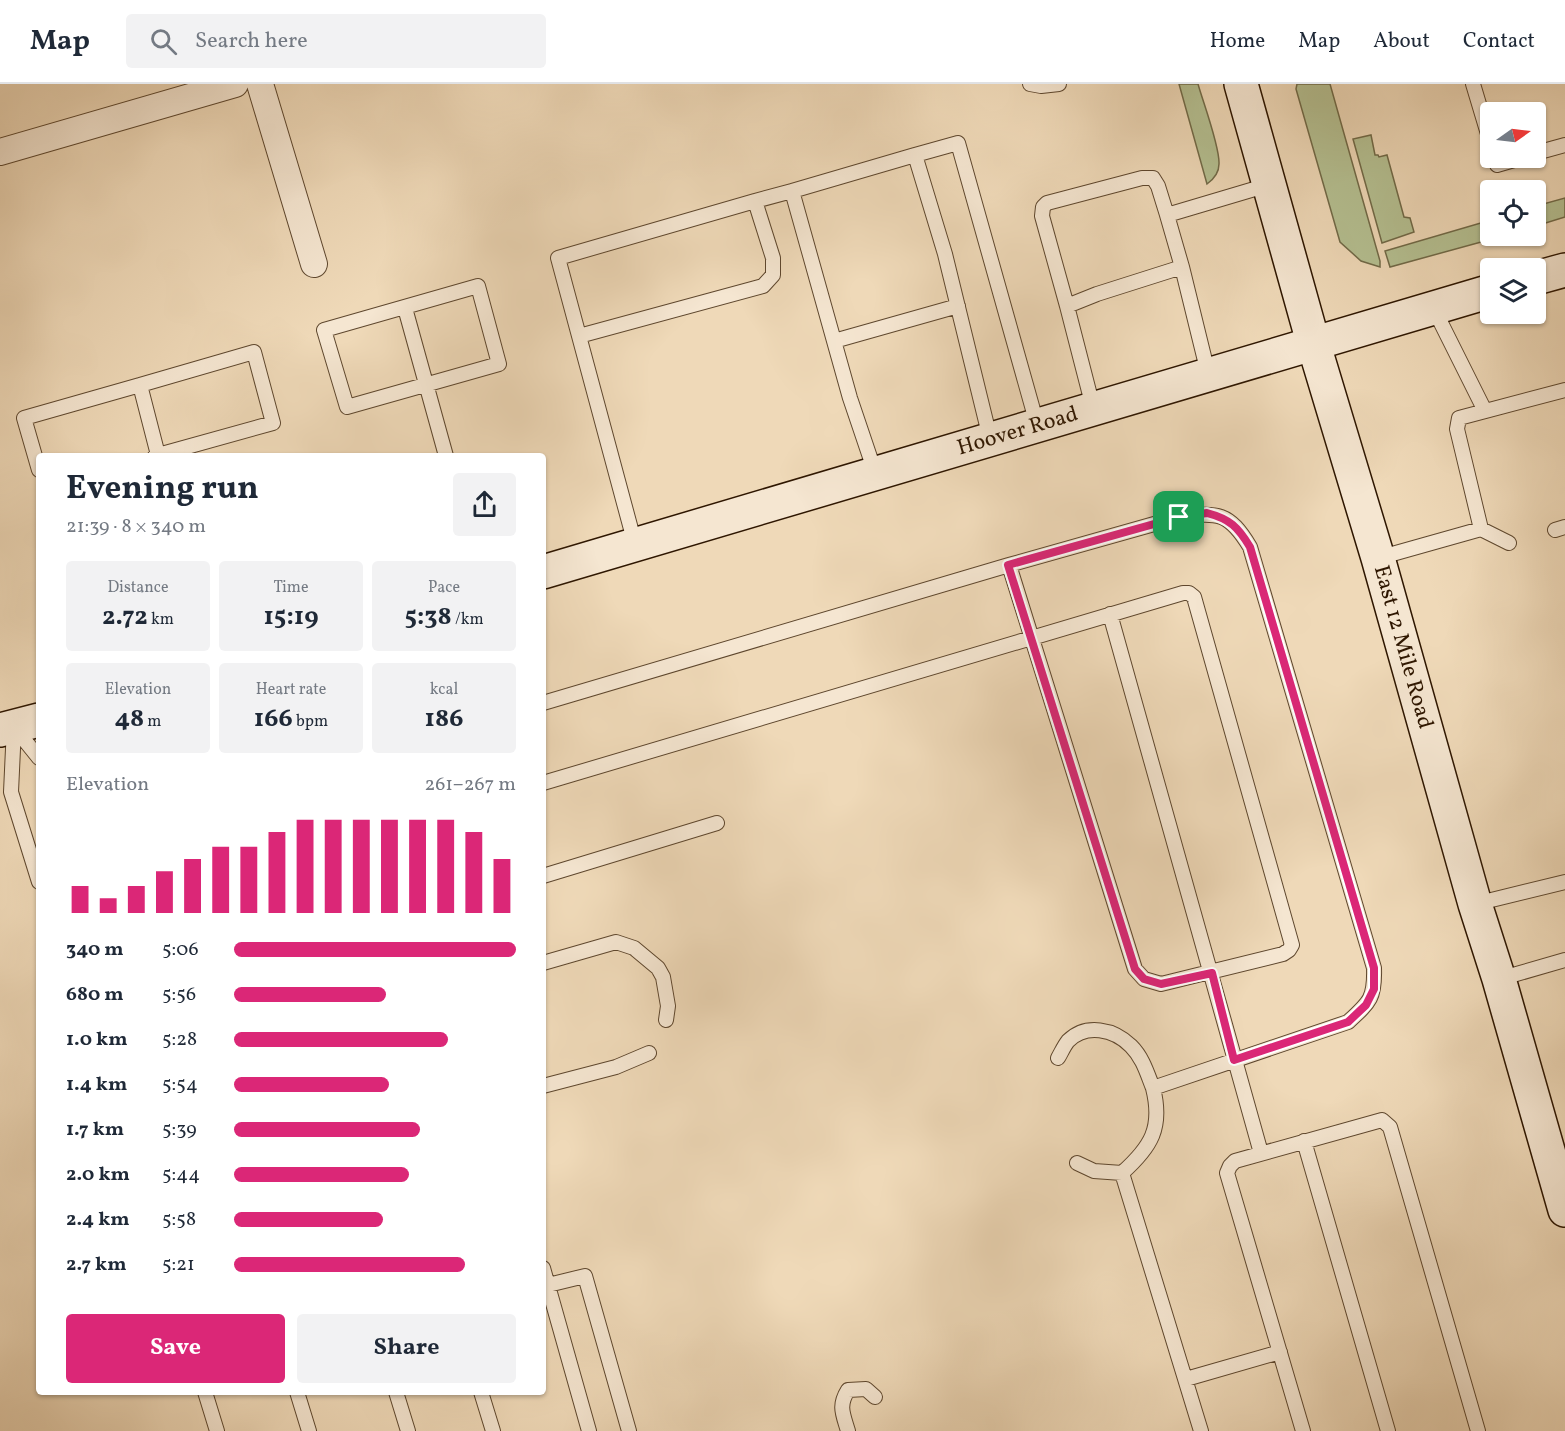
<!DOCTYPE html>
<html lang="en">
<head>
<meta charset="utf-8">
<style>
  body { margin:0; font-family:Vollkorn,serif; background:#f2f2f3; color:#1f2937; height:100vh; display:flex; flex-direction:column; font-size:22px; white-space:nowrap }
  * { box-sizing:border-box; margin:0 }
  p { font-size:20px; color:#747a83 }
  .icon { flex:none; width:33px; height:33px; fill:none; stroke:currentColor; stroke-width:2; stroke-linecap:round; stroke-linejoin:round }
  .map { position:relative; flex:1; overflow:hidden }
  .details { position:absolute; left:36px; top:369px; width:510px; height:942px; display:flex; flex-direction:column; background:#fff; border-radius:6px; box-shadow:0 2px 4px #0004 }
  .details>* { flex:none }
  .needle { width:39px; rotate:76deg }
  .tools { position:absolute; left:1480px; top:18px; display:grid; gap:12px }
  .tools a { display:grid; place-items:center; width:66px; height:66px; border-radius:6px; background:#fff; box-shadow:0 2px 4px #0004; font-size:30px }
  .pin { position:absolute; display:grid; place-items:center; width:51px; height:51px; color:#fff; margin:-26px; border-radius:12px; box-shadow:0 3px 9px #0006 }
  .round { display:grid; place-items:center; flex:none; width:63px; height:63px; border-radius:6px; background:#f2f2f3 }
  .head { display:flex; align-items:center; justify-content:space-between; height:102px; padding:0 30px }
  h1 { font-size:33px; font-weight:700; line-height:45px }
  .figures { display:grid; grid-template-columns:repeat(3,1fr); gap:9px; height:102px; padding:6px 30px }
  .figures div { display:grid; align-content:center; border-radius:6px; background:#f2f2f3; text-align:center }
  .figures b { font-size:26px; font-weight:700 }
  .figures small { font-size:16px; font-weight:400 }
  .figures p { font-size:16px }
  .chart { height:168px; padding:12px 30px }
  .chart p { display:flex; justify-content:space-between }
  .chart svg { width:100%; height:108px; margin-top:6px; stroke:#db2777; stroke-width:6 }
  .action { display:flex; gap:12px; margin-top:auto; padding:12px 30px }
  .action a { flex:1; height:69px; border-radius:6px; background:#db2777; color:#fff; font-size:24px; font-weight:700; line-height:69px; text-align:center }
  .action a+a { background:#f2f2f3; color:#1f2937 }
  ul { padding:0 30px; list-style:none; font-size:20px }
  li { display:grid; grid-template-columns:96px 72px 1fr; align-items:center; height:45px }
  li i { height:15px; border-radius:8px; background:#db2777 }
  header { display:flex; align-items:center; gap:36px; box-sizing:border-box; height:84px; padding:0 30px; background:#fff; border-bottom:2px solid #e0e1e3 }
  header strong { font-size:28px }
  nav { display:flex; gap:33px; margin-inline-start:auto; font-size:21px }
  .search { width:420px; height:54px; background:#f2f2f3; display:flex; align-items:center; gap:15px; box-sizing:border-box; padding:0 21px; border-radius:6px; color:#747a83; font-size:22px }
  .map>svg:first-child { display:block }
  .grass { fill:#b5c092; stroke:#726b49; stroke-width:1.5 }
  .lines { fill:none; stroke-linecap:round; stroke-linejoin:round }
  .lane-casing { stroke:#5e472e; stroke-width:16 }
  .street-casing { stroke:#5e472e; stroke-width:28 }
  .secondary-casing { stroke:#2e1600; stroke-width:36 }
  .lane { stroke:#f5e6d1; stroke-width:14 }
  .street { stroke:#f5e6d1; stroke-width:26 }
  .secondary { stroke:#f5e6d1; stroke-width:33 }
  .route-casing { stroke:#fff; stroke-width:12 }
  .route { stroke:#db2777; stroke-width:8 }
  .labels { text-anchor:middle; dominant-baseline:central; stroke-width:4.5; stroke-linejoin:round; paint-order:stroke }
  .street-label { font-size:22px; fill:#2e1600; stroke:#f5e6d1 }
</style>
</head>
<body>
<header>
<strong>Map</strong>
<div class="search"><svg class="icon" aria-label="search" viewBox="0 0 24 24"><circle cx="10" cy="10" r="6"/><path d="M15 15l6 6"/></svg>Search here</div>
<nav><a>Home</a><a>Map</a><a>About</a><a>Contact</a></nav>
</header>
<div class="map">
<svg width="1565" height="1347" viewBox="0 0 1565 1347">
  <rect width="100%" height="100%" fill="#efd9b8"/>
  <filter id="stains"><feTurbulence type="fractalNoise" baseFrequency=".00333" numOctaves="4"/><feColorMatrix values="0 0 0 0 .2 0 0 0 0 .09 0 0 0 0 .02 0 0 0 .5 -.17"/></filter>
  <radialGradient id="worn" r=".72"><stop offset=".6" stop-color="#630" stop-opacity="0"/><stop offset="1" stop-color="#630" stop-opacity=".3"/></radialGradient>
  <path class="grass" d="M 1179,0 L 1198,0 C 1203,18 1220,63 1219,80 C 1219,88 1214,95 1207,100 Z
    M 1297,0 L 1330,0 L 1380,177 L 1380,183 L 1361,177 L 1340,158 L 1296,5 Z
    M 1371,51 L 1375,71 L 1378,71 L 1379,73 L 1387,71 L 1404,133 L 1410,134 L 1414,148 L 1382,159 L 1353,55 Z
    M 1565,114 L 1565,133 L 1536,142 L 1536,122 Z
    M 1491,136 L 1491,152 L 1503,152 L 1390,183 L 1385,167 Z"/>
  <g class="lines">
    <defs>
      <path id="lane" d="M 1030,0 L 1041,2 L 1059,0
        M 1473,0 L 1491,60
        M 1536,69 L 1565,61
        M 915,71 L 958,59 L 1037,340
        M 1495,74 L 1497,81 L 1521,74
        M 792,107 L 915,71 L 945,170 L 990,354
        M 755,117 L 792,107 L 850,314 L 875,388
        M 1167,131 L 1182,183
        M 478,202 L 499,280 L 347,323 L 324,246 Z
        M 1067,222 L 1042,132 L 1043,123 L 1047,119 L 1142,94 L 1153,94 L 1158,102 L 1167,131 L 1268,101
        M 405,224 L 446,372
        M 1434,225 L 1485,327
        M 579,252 L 763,202 L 773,191 L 773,174 L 755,117 L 558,174 L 635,460
        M 834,257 L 958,222
        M 1093,323 L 1067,222 L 1097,210 L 1182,183 L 1208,289
        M 155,372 L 158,371 L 273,339 L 254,268 L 140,301 L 158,371 L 158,372
        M 39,386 L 24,334 L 140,301
        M 1481,445 L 1457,345 L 1459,334 L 1565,306
        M 1555,446 L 1565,443
        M 1378,474 L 1481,445 L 1509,459
        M 1110,530 L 1261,1069
        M 543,619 L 1009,481 L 1179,433 C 1218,428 1229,428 1250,463 L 1374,884 C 1375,914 1370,918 1348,938 L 1153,1004 C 1163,1044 1151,1063 1122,1089 L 1201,1347
        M 14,643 L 11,708 L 39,798
        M 14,643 L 39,674
        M 543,699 L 1183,509 L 1189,509 L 1194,513 L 1292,861 L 1289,866 L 1283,870 L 1161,900 L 1144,895 L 1135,885 L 1009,481
        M 543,792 L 717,739
        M 1475,820 L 1565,798
        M 543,879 L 616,858 L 634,864 L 658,884 L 663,893 L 668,922 L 666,936
        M 1499,895 L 1565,876
        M 1058,974 C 1061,969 1064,962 1068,957 C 1086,939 1114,945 1131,962 C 1143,974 1147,989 1153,1004
        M 543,1002 L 616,983 L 649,969
        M 1304,1057 L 1388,1347
        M 1077,1079 L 1094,1087 L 1122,1089
        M 543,1184 L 589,1347
        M 548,1201 L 585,1192 L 629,1347
        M 1186,1295 L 1280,1268
        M 205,1308 L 217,1347
        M 297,1308 L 309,1347
        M 396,1308 L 408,1347
        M 481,1308 L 493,1347
        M 848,1347 C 843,1330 838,1322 848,1306 L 866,1305 L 875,1313
        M 1303,1347 L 1227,1089 L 1230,1082 L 1235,1077 L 1382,1036 L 1390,1043 L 1478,1347"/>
      <path id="street" d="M 260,0 L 314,180
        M 0,68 L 235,0"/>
      <g id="secondary">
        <path id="s1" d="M 1241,0 L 1313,258 L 1378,474 L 1475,820 L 1499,895 L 1565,1126"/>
        <path d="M 1536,194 L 1565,186"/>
        <path id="s2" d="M 543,488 L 1491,207"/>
        <path d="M 0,646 L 39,636"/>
      </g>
    </defs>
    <use href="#lane" class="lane-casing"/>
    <use href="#street" class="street-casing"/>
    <use href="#secondary" class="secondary-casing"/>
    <use href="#lane" class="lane"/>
    <use href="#street" class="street"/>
    <use href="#secondary" class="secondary"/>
  </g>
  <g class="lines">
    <defs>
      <path id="route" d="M 1207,429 C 1230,435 1238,443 1250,463 L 1374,884 L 1374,905 L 1366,921 L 1348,938 L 1234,976 L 1212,889 L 1161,900 L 1144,895 L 1135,885 L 1008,481 L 1179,433 Z"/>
    </defs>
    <use href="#route" class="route-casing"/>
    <use href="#route" class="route"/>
  </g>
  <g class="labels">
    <g class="street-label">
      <text stroke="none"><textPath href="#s2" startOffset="495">Hoover Road</textPath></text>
      <text stroke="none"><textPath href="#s1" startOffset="586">East 12 Mile Road</textPath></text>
    </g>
  </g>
  <rect width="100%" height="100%" filter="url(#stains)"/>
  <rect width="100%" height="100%" fill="url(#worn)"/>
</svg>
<div class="tools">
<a><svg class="needle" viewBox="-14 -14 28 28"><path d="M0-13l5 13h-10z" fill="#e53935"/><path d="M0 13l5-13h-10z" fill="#747a83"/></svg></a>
<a><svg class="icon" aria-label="locate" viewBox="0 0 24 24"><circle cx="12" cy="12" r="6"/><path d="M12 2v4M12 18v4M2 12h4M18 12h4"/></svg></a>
<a><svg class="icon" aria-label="layers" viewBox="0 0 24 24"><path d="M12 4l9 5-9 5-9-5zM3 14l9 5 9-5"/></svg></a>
</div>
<div class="pin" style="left:1179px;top:433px;background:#1e9e55"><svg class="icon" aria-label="arrive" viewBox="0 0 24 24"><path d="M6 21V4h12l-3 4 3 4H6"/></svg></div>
<section class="details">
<div class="head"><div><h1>Evening run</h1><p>21:39 · 8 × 340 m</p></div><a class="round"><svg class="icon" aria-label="share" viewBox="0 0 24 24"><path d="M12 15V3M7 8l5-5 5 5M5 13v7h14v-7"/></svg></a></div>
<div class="figures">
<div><p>Distance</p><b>2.72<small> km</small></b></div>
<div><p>Time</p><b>15:19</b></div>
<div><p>Pace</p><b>5:38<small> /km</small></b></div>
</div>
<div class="figures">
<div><p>Elevation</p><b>48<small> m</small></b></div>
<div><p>Heart rate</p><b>166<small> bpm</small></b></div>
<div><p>kcal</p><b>186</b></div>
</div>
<div class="chart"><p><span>Elevation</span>261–267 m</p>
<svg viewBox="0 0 160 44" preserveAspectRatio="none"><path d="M5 44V33M15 44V38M25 44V33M35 44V27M45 44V22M55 44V17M65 44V17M75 44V11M85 44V6M95 44V6M105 44V6M115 44V6M125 44V6M135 44V6M145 44V11M155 44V22"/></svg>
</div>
<ul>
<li><b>340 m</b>5:06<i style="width:100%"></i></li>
<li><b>680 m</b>5:56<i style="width:54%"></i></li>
<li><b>1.0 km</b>5:28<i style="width:76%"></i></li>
<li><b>1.4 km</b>5:54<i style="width:55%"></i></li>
<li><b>1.7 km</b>5:39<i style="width:66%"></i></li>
<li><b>2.0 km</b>5:44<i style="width:62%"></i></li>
<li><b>2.4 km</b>5:58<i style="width:53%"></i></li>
<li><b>2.7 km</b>5:21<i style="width:82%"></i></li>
</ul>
<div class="action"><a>Save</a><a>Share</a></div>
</section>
</div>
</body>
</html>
